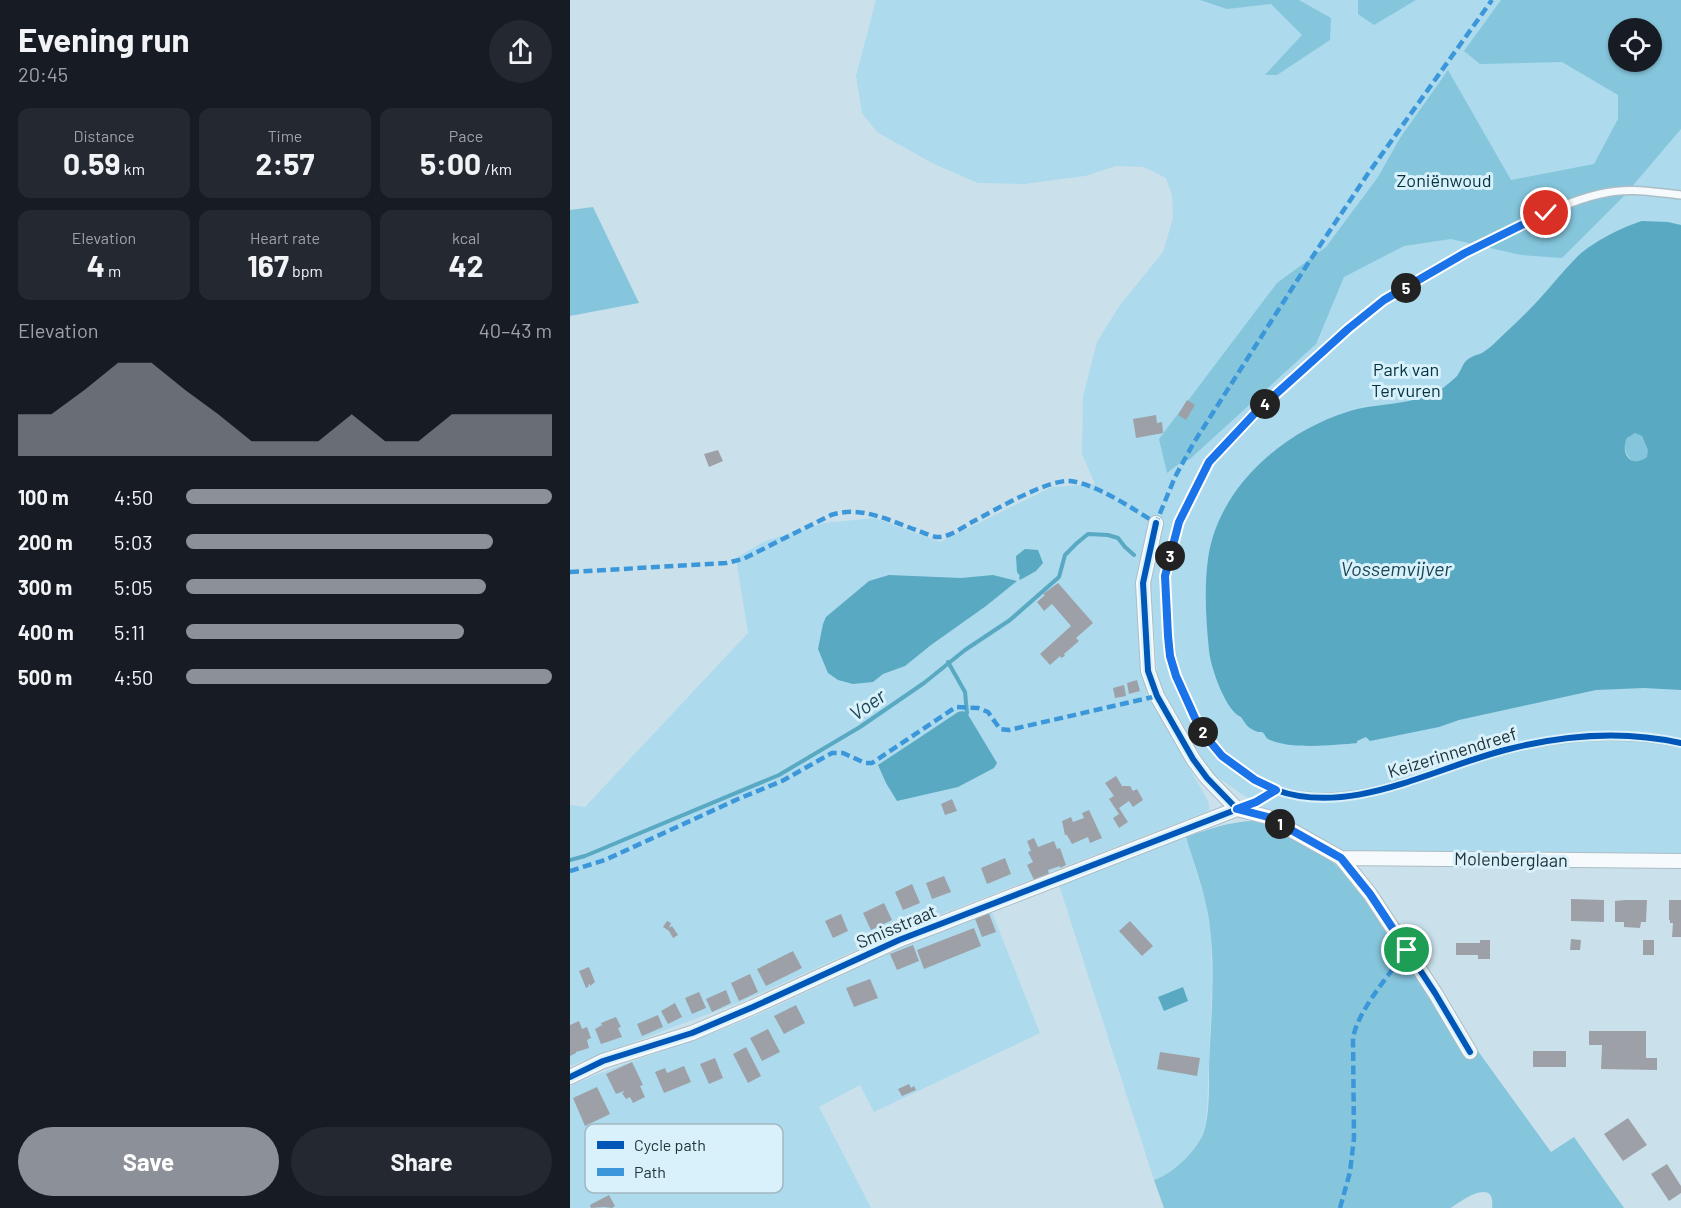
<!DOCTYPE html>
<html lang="en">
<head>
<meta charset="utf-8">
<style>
  body { margin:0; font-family:Barlow,sans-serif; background:#242831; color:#f1f3f6; height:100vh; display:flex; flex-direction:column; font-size:22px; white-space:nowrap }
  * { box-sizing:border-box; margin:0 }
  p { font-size:20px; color:#9ea1a6 }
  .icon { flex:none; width:33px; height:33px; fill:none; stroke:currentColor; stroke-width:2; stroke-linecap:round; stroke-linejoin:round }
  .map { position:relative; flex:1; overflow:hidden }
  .side { display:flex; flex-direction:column; background:#171b24; width:570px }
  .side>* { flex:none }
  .controls { position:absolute; left:1038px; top:18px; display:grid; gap:12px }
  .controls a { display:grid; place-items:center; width:54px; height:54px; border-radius:50%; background:#171b24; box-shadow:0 2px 4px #0004; font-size:30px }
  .pin { position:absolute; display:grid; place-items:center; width:51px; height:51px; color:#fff; margin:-26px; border:3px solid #fff; border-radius:50%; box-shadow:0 2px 6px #0007 }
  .km { position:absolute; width:30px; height:30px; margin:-15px; border-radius:50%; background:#222; color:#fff; font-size:16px; line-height:30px; text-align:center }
  .round { display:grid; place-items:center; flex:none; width:63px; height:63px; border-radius:32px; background:#242831 }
  .headline { display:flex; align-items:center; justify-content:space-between; height:102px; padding:0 18px }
  h1 { font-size:33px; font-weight:700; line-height:45px }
  .figures { display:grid; grid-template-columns:repeat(3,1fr); gap:9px; height:102px; padding:6px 18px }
  .figures div { display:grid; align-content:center; border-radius:12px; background:#242831; text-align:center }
  .figures b { font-size:30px; font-weight:700 }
  .figures small { font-size:16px; font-weight:400 }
  .figures p { font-size:16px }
  .chart { height:168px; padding:12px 18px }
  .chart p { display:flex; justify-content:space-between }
  .chart svg { width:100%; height:108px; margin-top:6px; fill:#8c9099; opacity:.7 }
  .button { display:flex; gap:12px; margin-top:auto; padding:12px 18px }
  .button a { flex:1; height:69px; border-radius:36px; background:#8c9099; color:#fff; font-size:24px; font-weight:700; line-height:69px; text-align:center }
  .button a+a { background:#242831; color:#f1f3f6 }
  ul { padding:0 18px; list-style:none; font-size:20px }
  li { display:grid; grid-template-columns:96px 72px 1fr; align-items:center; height:45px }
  li i { height:15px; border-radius:8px; background:#8c9099 }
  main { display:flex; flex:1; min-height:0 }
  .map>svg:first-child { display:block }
  .green { fill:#addaec; fill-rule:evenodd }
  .forest { fill:#85c6dd; fill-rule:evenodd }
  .water { fill:#59a9c2; fill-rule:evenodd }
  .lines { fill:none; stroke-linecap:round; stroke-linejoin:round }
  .stream { stroke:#59a9c2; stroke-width:4 }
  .building { fill:#9da1a7 }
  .lane-casing { stroke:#abbec5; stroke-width:10 }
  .street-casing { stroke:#abbec5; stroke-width:16 }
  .lane { stroke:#f7fafc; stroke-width:7 }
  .street { stroke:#f7fafc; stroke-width:14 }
  .quiet { stroke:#3b97d9; stroke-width:4.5; stroke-dasharray:9 4.5; stroke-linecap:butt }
  .cycleway-casing { stroke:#d8f1fb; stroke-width:10 }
  .cycleway { stroke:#0057b8; stroke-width:6 }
  .route-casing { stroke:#fff; stroke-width:12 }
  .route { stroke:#1a73e8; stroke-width:8 }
  .labels { text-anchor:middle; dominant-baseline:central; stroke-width:6; stroke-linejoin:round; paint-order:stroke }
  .park-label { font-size:18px; fill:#033240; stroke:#d8f1fb }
  .street-label { font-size:18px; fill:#223339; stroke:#d8f1fb }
  .water-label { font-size:20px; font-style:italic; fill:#1a4554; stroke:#d8f1fb }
  .key { fill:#d8f1fb; stroke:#a1b8c1; stroke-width:1.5 }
  .key-label { font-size:16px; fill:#223339 }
</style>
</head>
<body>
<main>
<section class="side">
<div class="headline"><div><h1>Evening run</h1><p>20:45</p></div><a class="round"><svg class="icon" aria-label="share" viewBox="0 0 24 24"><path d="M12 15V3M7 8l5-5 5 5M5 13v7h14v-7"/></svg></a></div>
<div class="figures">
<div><p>Distance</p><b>0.59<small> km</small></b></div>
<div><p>Time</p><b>2:57</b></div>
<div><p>Pace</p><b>5:00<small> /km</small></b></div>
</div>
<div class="figures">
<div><p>Elevation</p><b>4<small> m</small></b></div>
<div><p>Heart rate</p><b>167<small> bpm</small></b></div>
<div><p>kcal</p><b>42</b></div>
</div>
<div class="chart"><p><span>Elevation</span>40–43 m</p>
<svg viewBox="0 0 160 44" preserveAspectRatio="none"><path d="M0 44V27L10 27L20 17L30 6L40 6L50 17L60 27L70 38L80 38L90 38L100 27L110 38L120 38L130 27L140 27L150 27L160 27V44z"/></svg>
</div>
<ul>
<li><b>100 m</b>4:50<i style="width:100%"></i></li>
<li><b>200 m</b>5:03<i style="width:84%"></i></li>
<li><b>300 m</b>5:05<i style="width:82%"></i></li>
<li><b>400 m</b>5:11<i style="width:76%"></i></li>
<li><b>500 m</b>4:50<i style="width:100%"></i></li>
</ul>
<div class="button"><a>Save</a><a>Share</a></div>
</section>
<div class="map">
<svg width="1111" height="1208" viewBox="0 0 1111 1208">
  <rect width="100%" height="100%" fill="#cae1eb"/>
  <path class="green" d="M 306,0 L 1111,0 L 1111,854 L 775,851 L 682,801 L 640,772 L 588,682 L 580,583 L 595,519 L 569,578 L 577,699 L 584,704 L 639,803 L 639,810 L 636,812 L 333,929 L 173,1001 L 0,1066 L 0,805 L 15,807 L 178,633 L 166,558 L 195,541 L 254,523 L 305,518 L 370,542 L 482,487 L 525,484 L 512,454 L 513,396 L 527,342 L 550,305 L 593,252 L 603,218 L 602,195 L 596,178 L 574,167 L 546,166 L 515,176 L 454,184 L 408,183 L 362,163 L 307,132 L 292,113 L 286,76 ZM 1048,28 L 1082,28 L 1082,62 L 1048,62 Z
    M 616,837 L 636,903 L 641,935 L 642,986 L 637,1111 C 636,1119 635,1127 632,1135 C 624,1153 603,1174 584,1180 L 489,885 Z
    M 421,910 L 470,1033 L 304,1112 L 290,1085 L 249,1107 L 301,1208 L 0,1208 L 0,1086 C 57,1060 118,1045 175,1020 C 258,985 336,940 421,910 Z"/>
  <path class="forest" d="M 630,0 L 729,0 L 761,18 L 760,40 L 707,75 L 695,75 L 732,35 L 701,4 L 657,9 Z
    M 788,0 L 846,0 L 804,25 L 788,14 Z
    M 931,0 L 1111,0 L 1111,129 L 1054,196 L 992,258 L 951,255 L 881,239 L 834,246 L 774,277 L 746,344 L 620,459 L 610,463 L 597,473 L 589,439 L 707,283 L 756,247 L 808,177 L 830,138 L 878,70 L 941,180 L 1024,164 L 1048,119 L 1048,95 L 992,62 L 910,64 L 894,51 ZM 1048,28 L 1082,28 L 1082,62 L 1048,62 Z
    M 23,207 L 69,303 L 0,316 L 0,210 Z
    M 1065,433 L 1071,434 L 1079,450 L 1077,457 L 1069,462 L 1062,461 C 1053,452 1051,438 1065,433 Z
    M 685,821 C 702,823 764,861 776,873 L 892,1029 L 981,1152 L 1004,1137 L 1054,1208 L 922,1208 C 926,1176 891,1201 881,1208 L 594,1208 L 584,1180 C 603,1174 625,1152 633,1134 C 640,1116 639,1086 639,1066 C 641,1019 646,967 639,920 C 635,892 624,864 616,837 C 639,829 661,821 685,821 Z"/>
  <path class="water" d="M 1072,221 L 1098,222 L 1111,225 L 1111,690 L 1074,688 L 1026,690 L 889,720 L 869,727 L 800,741 L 796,737 L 787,741 L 787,743 C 765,745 719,750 698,739 C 696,738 695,734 692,732 C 691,732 689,732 688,732 C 679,729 676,725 671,717 C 656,712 640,666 639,650 C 636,621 634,588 638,559 C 648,488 711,433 777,412 C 807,402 848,406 873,388 C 878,384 883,380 887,376 C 891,371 892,365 896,361 C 901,356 907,355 912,353 C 919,349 927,341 933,335 C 942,327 951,318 959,310 C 976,293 991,273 1008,256 C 1023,242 1052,227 1072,221 ZM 1065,433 L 1072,436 L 1078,450 L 1077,457 C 1060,469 1050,453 1057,438 Z
    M 455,549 L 468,550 L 473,563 L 466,571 L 450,580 L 449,578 L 450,576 L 447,572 L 446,556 Z
    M 319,575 L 391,578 L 423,575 L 447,581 L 416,606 L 361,645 L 335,666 L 313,674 L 303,682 L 283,684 L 268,680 L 258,673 L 248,649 L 253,624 L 256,617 L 299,581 Z
    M 393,711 L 397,713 L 427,763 L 424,768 L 388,787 L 327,801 L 316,783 L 308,765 L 346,740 L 388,712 Z
    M 613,987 L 618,1001 L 594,1011 L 588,997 Z"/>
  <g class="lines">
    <path class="stream" d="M 378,662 L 395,692 L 397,713
      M 0,860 L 15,856 L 209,775 L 290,727 L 354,683 L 395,650 L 440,620 L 489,577 L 495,555 L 507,543 L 518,534 L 538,535 L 548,538 L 555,547 L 564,555"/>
  </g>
  <path class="building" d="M 617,400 L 625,405 L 616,420 L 608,415 Z
    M 586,415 L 587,423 L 592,422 L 593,433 L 566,438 L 563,419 Z
    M 148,450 L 153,461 L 139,467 L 134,454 Z
    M 488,583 L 523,623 L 506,638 L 509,641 L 494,654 L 495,656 L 491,658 L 490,656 L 480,665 L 470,654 L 501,626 L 482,604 L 474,611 L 467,602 L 475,595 L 473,594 Z
    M 567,680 L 570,691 L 559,694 L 557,683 Z
    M 554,685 L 556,696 L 545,698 L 543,688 Z
    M 546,776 L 552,786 L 560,786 L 563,791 L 567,789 L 573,800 L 563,807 L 559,801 L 549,808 L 558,822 L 549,828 L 543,818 L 549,814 L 539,799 L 544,796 L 535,783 Z
    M 382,799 L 387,811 L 375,815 L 371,804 Z
    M 519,810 L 532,838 L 520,843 L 518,837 L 502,844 L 497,835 L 495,835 L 492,821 L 501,817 L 503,822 L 514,818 L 512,813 Z
    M 464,838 L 468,847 L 484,841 L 487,849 L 490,848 L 496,865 L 490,868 L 490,866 L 478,870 L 479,874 L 464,880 L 457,865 L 463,862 L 458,852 L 461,851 L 457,841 Z
    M 435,858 L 441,874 L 417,884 L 411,868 Z
    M 374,876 L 381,892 L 362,899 L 356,883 Z
    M 342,884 L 350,903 L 333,910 L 325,892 Z
    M 1001,899 L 1034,900 L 1034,922 L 1001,921 Z
    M 1055,900 L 1077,900 L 1076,922 L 1071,922 L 1070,928 L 1054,927 L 1054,922 L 1045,922 L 1045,901 Z
    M 1099,900 L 1111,900 L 1111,937 L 1102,937 L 1103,923 L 1100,923 L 1100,920 L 1099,920 Z
    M 314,903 L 322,920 L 301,930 L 293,913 Z
    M 418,911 L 426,932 L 412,937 L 404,916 Z
    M 271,914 L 278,931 L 263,938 L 255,921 Z
    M 97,921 L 101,923 L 99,928 L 102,926 L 108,935 L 103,938 L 99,931 L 93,927 Z
    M 560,921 L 583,946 L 572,956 L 549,931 Z
    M 404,928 L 411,946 L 354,969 L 347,950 Z
    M 1001,939 L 1011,940 L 1010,950 L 1000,950 Z
    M 910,940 L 920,940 L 920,959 L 908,959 L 908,955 L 886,955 L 886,943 L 910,943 Z
    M 1073,940 L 1084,940 L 1084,955 L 1073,955 Z
    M 343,945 L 349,961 L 327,970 L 320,954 Z
    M 223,951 L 232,968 L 196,986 L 187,969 Z
    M 19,967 L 25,982 L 20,986 L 20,984 L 18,985 L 19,986 L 16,988 L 9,971 Z
    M 180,974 L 188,992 L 169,1001 L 161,983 Z
    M 300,979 L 308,998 L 284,1007 L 276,988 Z
    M 156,990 L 161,1003 L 142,1012 L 136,999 Z
    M 129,992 L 136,1008 L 122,1014 L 115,998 Z
    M 105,1003 L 112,1017 L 98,1024 L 91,1011 Z
    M 226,1005 L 235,1023 L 214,1034 L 204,1016 Z
    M 88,1015 L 93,1027 L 72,1036 L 67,1024 Z
    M 46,1017 L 51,1027 L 48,1028 L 52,1037 L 31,1044 L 25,1029 L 32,1025 L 31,1023 Z
    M 9,1021 L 12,1029 L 17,1027 L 21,1038 L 17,1040 L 19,1048 L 6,1052 L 6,1053 L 0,1056 L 0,1025 Z
    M 198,1029 L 210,1052 L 192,1061 L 180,1038 Z
    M 1019,1031 L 1076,1031 L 1076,1058 L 1087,1058 L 1087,1070 L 1031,1069 L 1032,1045 L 1019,1045 Z
    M 176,1047 L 191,1076 L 178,1083 L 163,1054 Z
    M 963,1051 L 996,1051 L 996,1067 L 963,1067 Z
    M 590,1052 L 630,1058 L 627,1076 L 587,1069 Z
    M 145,1058 L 153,1078 L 139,1084 L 130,1064 Z
    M 62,1062 L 73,1085 L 70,1086 L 75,1097 L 63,1103 L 60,1097 L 56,1099 L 52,1093 L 54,1092 L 54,1091 L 46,1094 L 36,1074 Z
    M 114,1066 L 121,1082 L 94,1093 L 85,1072 L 95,1068 L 97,1073 Z
    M 339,1084 L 341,1088 L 344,1086 L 346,1090 L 332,1096 L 328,1089 Z
    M 27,1087 L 40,1114 L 15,1126 L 3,1098 Z
    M 1058,1118 L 1077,1145 L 1053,1161 L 1034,1134 Z
    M 1097,1164 L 1111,1186 L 1111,1193 L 1099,1201 L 1081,1174 Z
    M 39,1195 L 45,1206 L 42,1208 L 34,1207 L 21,1208 L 20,1205 Z"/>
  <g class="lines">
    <defs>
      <path id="lane" d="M 1111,195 C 1082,192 1059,187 1030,194 C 999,201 970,216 942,230 C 899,251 856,273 816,299 C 779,323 746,358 713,388 C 694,405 677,422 660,440 C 652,449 643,457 637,466 C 618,500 602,535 595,573 C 593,586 596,601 597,614 C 598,640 601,663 610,687 C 630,736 656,768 705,789 C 717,795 731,796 745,797 C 811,801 872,766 935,750 C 993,735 1053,731 1111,743
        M 671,807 L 686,802 L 706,790"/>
      <path id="street" d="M 586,523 L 573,583 L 578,671 L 587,696 L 623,759 L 637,778 L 667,809 L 698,817 L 771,858 L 800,894 L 865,993 L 900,1052
        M 771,858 L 1111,861
        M 0,1077 L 33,1061 L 122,1033 L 183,1007 L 329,940 L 667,809"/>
    </defs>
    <use href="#lane" class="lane-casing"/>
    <use href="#street" class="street-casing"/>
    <use href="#lane" class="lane"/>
    <use href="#street" class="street"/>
    <path class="quiet" d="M 0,572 L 156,563 L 173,559 L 261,515 C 291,505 320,521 349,531 C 354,533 361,536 366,537 C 379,538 393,527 404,521 C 425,510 478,479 500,481 C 527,484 563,509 586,523 L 605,477 L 623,444 L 737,265 L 797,175 L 922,0
      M 0,871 L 35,860 L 168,799 L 212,781 L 262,753 L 273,753 L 295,763 L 302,763 L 386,707 L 408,708 L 418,712 L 430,729 L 439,730 L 587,696
      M 770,1208 L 780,1172 L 784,1138 L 783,1038 C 788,1010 820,974 837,950"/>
    <defs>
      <path id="cycleway" d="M 586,523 L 573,583 L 578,671 L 587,696 L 623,759 L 637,778 L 667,809 L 698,817 L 771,858 L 800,894 L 865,993 L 900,1052
        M 0,1077 L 33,1061 L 122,1033 L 183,1007 L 329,940 L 686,802 L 706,790 C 780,817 864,768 935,750 C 992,735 1053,730 1111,743"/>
    </defs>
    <use href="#cycleway" class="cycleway-casing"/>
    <use href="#cycleway" class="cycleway"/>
  </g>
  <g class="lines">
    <defs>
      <path id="route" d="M 837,950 L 800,894 L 771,858 L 698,817 L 667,809 L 686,802 L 706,790 L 685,780 L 652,756 L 637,738 L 625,718 L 606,676 L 600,656 L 598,636 L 595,576 L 609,522 L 639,462 L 686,412 L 778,329 L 814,300 L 895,253 L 976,213"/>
    </defs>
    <use href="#route" class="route-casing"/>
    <use href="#route" class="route"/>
  </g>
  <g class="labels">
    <g class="park-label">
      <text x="874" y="180">Zoniënwoud</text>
      <text x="836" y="369">Park van<tspan x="836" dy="21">Tervuren</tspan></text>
    </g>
    <g class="street-label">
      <text transform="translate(882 752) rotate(-17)">Keizerinnendreef</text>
      <text transform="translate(941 859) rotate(1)">Molenberglaan</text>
      <text transform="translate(326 926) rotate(-23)">Smisstraat</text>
    </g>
    <g class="water-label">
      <text x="826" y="568">Vossemvijver</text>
      <text transform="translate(297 704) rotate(-35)">Voer</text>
    </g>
  </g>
  <rect x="15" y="1124" width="198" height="69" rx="9" class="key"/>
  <rect x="27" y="1141" width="27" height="8" fill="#0057b8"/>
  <rect x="27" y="1168" width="27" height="8" fill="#3b97d9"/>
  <g class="key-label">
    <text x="64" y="1151">Cycle path</text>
    <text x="64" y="1178">Path</text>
  </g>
</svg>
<div class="controls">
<a><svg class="icon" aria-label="locate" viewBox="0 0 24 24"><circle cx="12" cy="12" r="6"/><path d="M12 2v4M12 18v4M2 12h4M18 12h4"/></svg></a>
</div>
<div class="pin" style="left:837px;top:950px;background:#1e9e55"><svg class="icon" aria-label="arrive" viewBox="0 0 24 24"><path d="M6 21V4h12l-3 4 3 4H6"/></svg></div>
<div class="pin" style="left:976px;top:213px;background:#d93025"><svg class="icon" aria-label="check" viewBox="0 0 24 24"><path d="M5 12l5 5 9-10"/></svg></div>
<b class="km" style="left:710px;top:824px">1</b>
<b class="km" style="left:633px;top:732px">2</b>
<b class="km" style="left:600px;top:556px">3</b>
<b class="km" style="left:695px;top:404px">4</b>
<b class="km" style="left:836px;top:288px">5</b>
</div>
</main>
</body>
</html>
